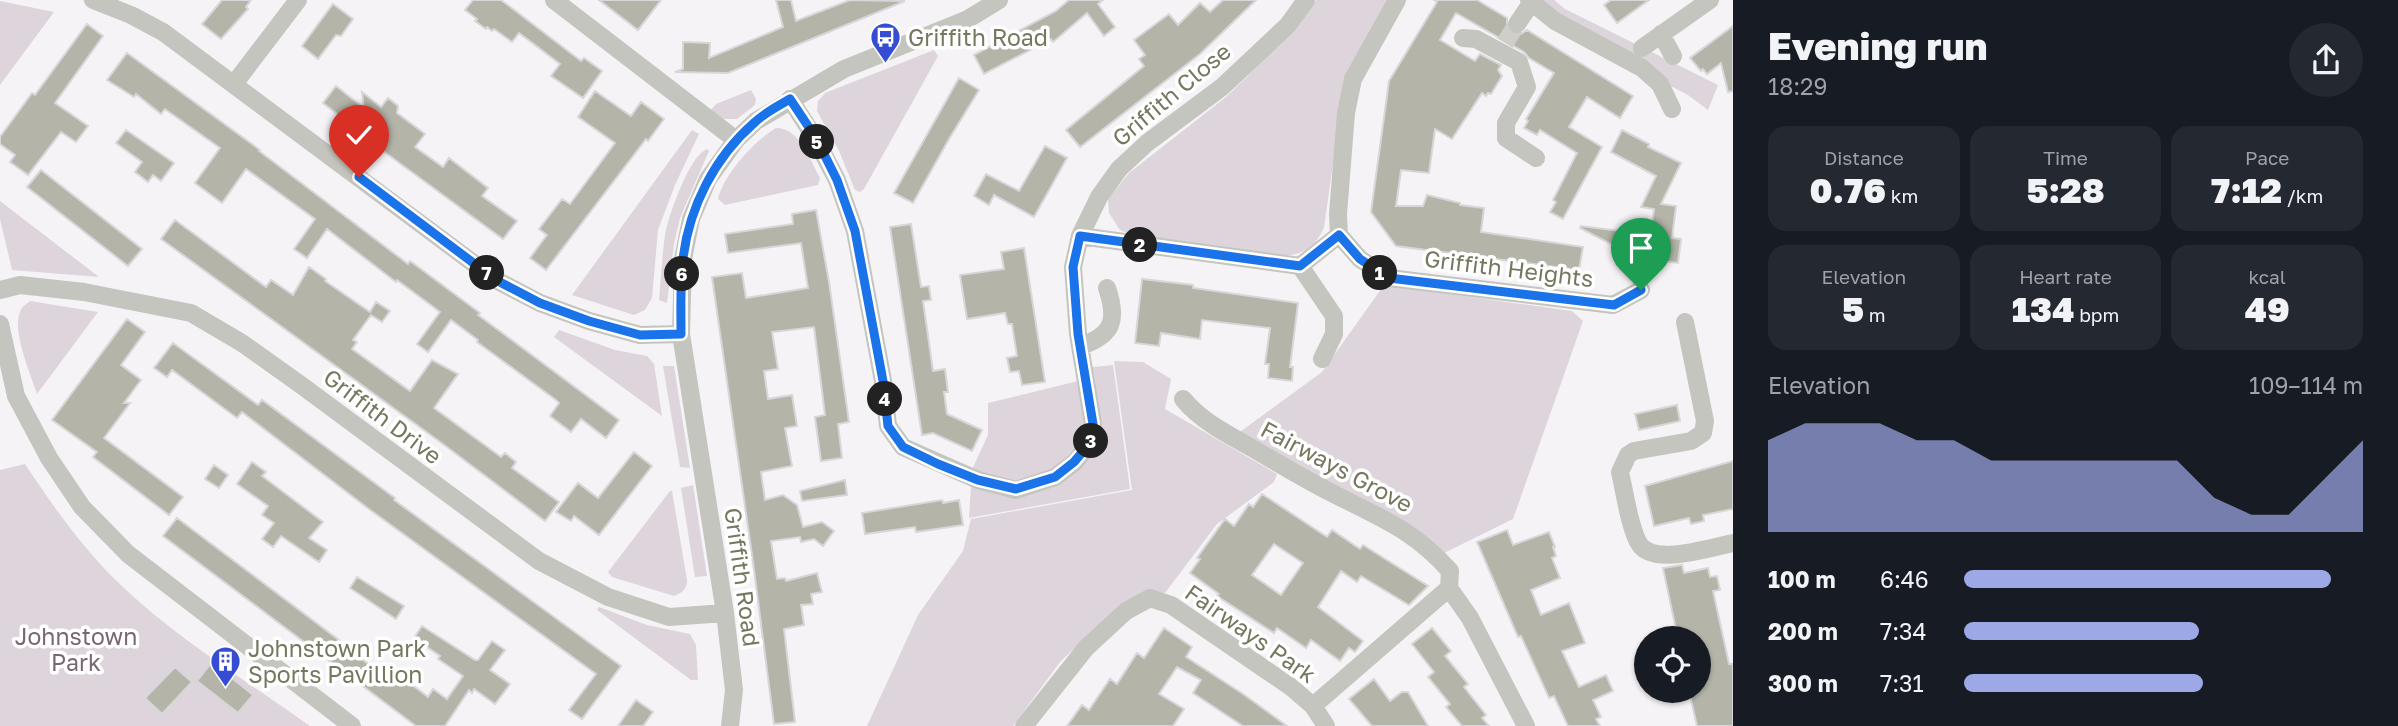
<!DOCTYPE html>
<html lang="en">
<head>
<meta charset="utf-8">
<style>
  body { margin:0; font-family:"Golos Text",sans-serif; background:#242831; color:#f1f3f6; height:100vh; display:flex; flex-direction:column; font-size:26px; white-space:nowrap }
  * { box-sizing:border-box; margin:0 }
  p { font-size:23px; color:#9ea1a6 }
  .icon { flex:none; width:38px; height:38px; fill:none; stroke:currentColor; stroke-width:2; stroke-linecap:round; stroke-linejoin:round }
  .map { position:relative; flex:1; overflow:hidden }
  .side { display:flex; flex-direction:column; background:#171b24; width:665px }
  .side>* { flex:none }
  .fabs { position:absolute; left:1634px; top:626px; display:grid; gap:14px }
  .fabs a { display:grid; place-items:center; width:77px; height:77px; border-radius:50%; background:#171b24; box-shadow:0 2px 5px #0004; font-size:35px }
  .pin { position:absolute; display:grid; place-items:center; width:60px; height:60px; color:#fff; margin:-72px -30px; border-radius:50% 50% 50% 0; rotate:-45deg; box-shadow:0 0 7px #0007 }
  .pin .icon { rotate:45deg }
  .km { position:absolute; width:35px; height:35px; margin:-18px; border-radius:50%; background:#222; color:#fff; font-size:19px; line-height:35px; text-align:center }
  .round { display:grid; place-items:center; flex:none; width:74px; height:74px; border-radius:37px; background:#242831 }
  .overview { display:flex; align-items:center; justify-content:space-between; height:119px; padding:0 35px }
  h1 { font-size:38px; font-weight:800; line-height:52px }
  .figures { display:grid; grid-template-columns:repeat(3,1fr); gap:10px; height:119px; padding:7px 35px }
  .figures div { display:grid; align-content:center; border-radius:18px; background:#242831; text-align:center }
  .figures b { font-size:35px; font-weight:800 }
  .figures small { font-size:19px; font-weight:400 }
  .figures p { font-size:19px }
  .chart { height:196px; padding:14px 35px }
  .chart p { display:flex; justify-content:space-between }
  .chart svg { width:100%; height:126px; margin-top:7px; fill:#9da8e6; opacity:.7 }
  ul { padding:0 35px; list-style:none; font-size:23px }
  li { display:grid; grid-template-columns:112px 84px 1fr; align-items:center; height:52px }
  li i { height:18px; border-radius:9px; background:#9da8e6 }
  main { display:flex; flex:1; min-height:0 }
  .map>svg:first-child { display:block }
  .green { fill:#ddd5db }
  .building { fill:#b4b4a8; stroke:#d7d6d8; stroke-width:2; fill-rule:evenodd }
  .lines { fill:none; stroke-linecap:round; stroke-linejoin:round }
  .minor-tunnel { stroke:#cfcec9; stroke-width:18; stroke-dasharray:18 9; stroke-linecap:butt }
  .minor { stroke:#c4c5be; stroke-width:18 }
  .route-casing { stroke:#fff; stroke-width:14 }
  .route { stroke:#1a73e8; stroke-width:9 }
  .labels { text-anchor:middle; dominant-baseline:central; stroke-width:7; stroke-linejoin:round; paint-order:stroke }
  .poi-label { font-size:23px; fill:#75775f; stroke:#fff; text-anchor:start }
  .street-label { font-size:23px; fill:#75775f; stroke:#fff }
  .park-label { font-size:23px; fill:#796671; stroke:#fff }
</style>
</head>
<body>
<main>
<div class="map">
<svg width="1733" height="726" viewBox="0 0 1733 726">
  <rect width="100%" height="100%" fill="#f5f3f6"/>
  <path class="green" d="M 1316,0 L 1388,0 L 1346,74 L 1324,227 C 1316,248 1299,257 1277,256 L 1130,234 L 1120,230 L 1109,213 L 1108,199 L 1129,173 L 1226,97 L 1293,31 Z
    M 1535,0 L 1554,0 L 1565,9 L 1718,85 L 1708,110 L 1688,95 L 1665,83 Z
    M 0,1 L 54,12 L 0,85 Z
    M 934,50 L 938,56 L 864,189 L 860,192 L 855,190 L 839,151 L 817,111 L 818,101 L 825,93 Z
    M 751,90 L 756,99 L 755,105 L 737,119 L 723,119 L 710,111 L 716,104 Z
    M 776,128 C 800,128 810,160 820,178 L 818,185 L 725,205 L 718,199 C 724,174 754,141 776,128 Z
    M 692,130 L 699,134 L 675,185 L 658,230 L 652,298 L 645,310 L 634,315 L 572,295 Z
    M 707,149 L 709,151 L 680,218 L 674,244 L 667,303 L 659,300 C 661,278 662,256 665,235 C 669,215 689,156 707,149 Z
    M 0,201 L 99,277 L 12,270 L 0,219 Z
    M 1384,285 L 1572,311 L 1583,321 L 1513,519 L 1438,556 L 1233,437 L 1322,372 Z
    M 30,301 L 98,312 L 37,394 C 31,375 9,326 22,308 C 24,305 27,304 30,301 Z
    M 559,330 L 615,350 L 647,356 L 654,364 L 662,416 L 554,337 Z
    M 1114,361 L 1143,362 L 1171,379 L 1165,409 L 1277,474 L 1274,482 L 1217,524 L 1165,593 L 1146,591 L 1122,603 L 1060,662 L 1013,726 L 867,726 L 918,615 L 963,551 L 971,519 L 1132,490 Z
    M 1113,365 L 1130,489 L 969,518 L 971,486 L 969,476 L 988,435 L 988,403 L 1086,379 L 1085,368 Z
    M 663,366 L 674,366 L 690,468 L 680,467 Z
    M 25,464 C 55,509 85,552 125,589 C 181,641 248,682 310,726 L 0,726 L 0,470 Z
    M 693,485 L 707,576 L 695,577 L 681,488 Z
    M 670,491 L 672,491 L 687,580 C 687,589 682,593 674,596 L 612,577 L 608,572 Z
    M 599,607 L 647,625 L 690,634 L 696,645 L 698,680 L 691,680 L 597,610 Z"/>
  <path class="building" d="M 222,0 L 251,0 L 246,7 L 248,9 L 221,39 L 202,24 Z
    M 473,0 L 501,0 L 581,61 L 584,58 L 602,71 L 583,98 L 551,76 L 560,64 L 519,33 L 512,42 L 494,29 L 492,31 L 487,27 L 486,29 L 475,21 L 477,19 L 465,10 Z
    M 599,0 L 661,0 L 638,30 Z
    M 776,0 L 791,0 L 796,21 L 850,0 L 905,1 L 728,73 L 675,72 L 683,69 L 683,42 L 710,43 L 709,58 L 783,27 Z
    M 1069,0 L 1103,0 L 1098,4 L 1115,27 L 1104,36 L 1087,13 L 1053,42 L 1051,39 L 984,74 L 974,55 L 1056,11 Z
    M 1223,0 L 1256,0 L 1200,54 L 1080,147 L 1066,130 L 1144,66 L 1139,59 L 1145,55 L 1134,40 L 1169,14 L 1178,25 L 1200,3 L 1210,12 Z
    M 1434,0 L 1477,0 L 1507,18 L 1507,28 L 1511,34 L 1521,34 L 1527,30 L 1633,96 L 1620,118 L 1587,97 L 1569,127 L 1602,147 L 1563,219 L 1550,212 L 1556,202 L 1553,200 L 1577,153 L 1540,130 L 1537,135 L 1524,128 L 1528,121 L 1526,119 L 1554,73 L 1529,58 L 1524,52 L 1456,13 L 1440,40 L 1475,61 L 1480,54 L 1501,65 L 1498,70 L 1502,76 L 1491,94 L 1488,93 L 1486,96 L 1482,93 L 1452,139 L 1435,129 L 1429,173 L 1401,170 L 1396,206 L 1423,206 L 1427,195 L 1460,203 L 1460,205 L 1484,208 L 1481,232 L 1583,247 L 1579,270 L 1396,246 L 1371,212 L 1389,81 L 1437,2 Z
    M 1611,0 L 1649,0 L 1617,23 L 1604,5 Z
    M 333,4 L 353,19 L 341,36 L 336,35 L 318,59 L 302,46 Z
    M 87,24 L 103,36 L 55,103 L 88,126 L 76,142 L 61,132 L 28,175 L 10,162 L 15,155 L 0,144 L 0,137 L 32,93 L 35,95 Z
    M 1733,26 L 1733,91 L 1728,92 L 1721,63 L 1707,74 L 1703,69 L 1701,71 L 1690,58 Z
    M 127,53 L 260,150 L 259,151 L 408,264 L 410,261 L 480,313 L 478,315 L 619,420 L 606,438 L 581,419 L 571,432 L 550,416 L 559,403 L 556,400 L 477,342 L 478,340 L 451,320 L 428,352 L 417,344 L 440,312 L 397,280 L 396,282 L 327,229 L 307,258 L 294,249 L 315,219 L 246,169 L 222,203 L 195,183 L 220,148 L 165,109 L 161,114 L 136,94 L 134,97 L 107,80 Z
    M 959,78 L 979,90 L 949,139 L 913,203 L 894,193 Z
    M 336,86 L 364,108 L 362,92 L 381,107 L 388,98 L 398,106 L 397,113 L 425,134 L 415,147 L 443,167 L 449,158 L 488,188 L 482,196 L 517,221 L 503,239 L 379,148 L 380,147 L 323,103 Z
    M 595,91 L 631,116 L 641,102 L 664,119 L 648,141 L 646,139 L 546,270 L 530,258 L 547,235 L 539,229 L 562,199 L 570,204 L 615,143 L 578,117 Z
    M 126,130 L 174,163 L 161,181 L 153,175 L 148,182 L 135,172 L 142,162 L 116,143 Z
    M 1622,130 L 1649,144 L 1648,147 L 1681,163 L 1661,204 L 1676,206 L 1672,238 L 1681,239 L 1678,263 L 1638,258 L 1580,228 L 1581,226 L 1651,235 L 1654,209 L 1641,207 L 1656,176 L 1611,152 Z
    M 1045,146 L 1067,158 L 1034,217 L 994,195 L 989,205 L 974,196 L 986,174 L 1019,191 Z
    M 41,170 L 142,249 L 128,266 L 27,187 Z
    M 816,210 L 829,282 L 849,422 L 838,424 L 842,458 L 821,461 L 815,417 L 825,415 L 814,327 L 772,332 L 778,369 L 764,371 L 768,399 L 792,395 L 797,426 L 785,428 L 792,466 L 761,472 L 765,500 L 783,495 L 797,505 L 803,527 L 822,522 L 834,531 L 823,546 L 814,539 L 801,542 L 800,537 L 771,541 L 777,579 L 785,578 L 786,581 L 817,573 L 822,592 L 811,594 L 813,604 L 801,605 L 804,625 L 784,629 L 795,722 L 774,724 L 753,562 L 712,277 L 742,273 L 746,298 L 808,288 L 801,243 L 728,253 L 725,234 L 793,224 L 792,214 Z
    M 175,220 L 266,287 L 271,280 L 293,295 L 309,267 L 326,279 L 325,281 L 370,312 L 376,302 L 390,311 L 382,322 L 371,315 L 353,340 L 357,342 L 352,349 L 410,391 L 432,360 L 458,374 L 434,408 L 501,457 L 505,453 L 516,462 L 512,468 L 559,502 L 545,521 L 443,444 L 161,239 Z
    M 911,224 L 921,287 L 929,286 L 931,300 L 923,301 L 933,371 L 945,369 L 948,392 L 944,392 L 947,414 L 982,430 L 972,451 L 933,433 L 922,435 L 890,227 Z
    M 1024,248 L 1045,382 L 1022,385 L 1019,371 L 1010,372 L 1007,358 L 1017,356 L 1012,324 L 1008,324 L 1005,313 L 967,319 L 960,275 L 1004,269 L 1001,252 Z
    M 1142,279 L 1193,285 L 1193,288 L 1298,303 L 1290,367 L 1293,367 L 1292,381 L 1268,378 L 1269,364 L 1265,364 L 1270,328 L 1202,320 L 1200,339 L 1161,333 L 1159,346 L 1135,343 Z
    M 127,319 L 145,332 L 121,365 L 141,380 L 124,403 L 130,403 L 104,438 L 183,497 L 169,515 L 93,457 L 97,452 L 52,420 Z
    M 173,343 L 258,405 L 262,400 L 395,498 L 394,500 L 621,666 L 582,719 L 569,710 L 596,674 L 369,509 L 242,412 L 237,418 L 172,370 L 167,377 L 154,368 Z
    M 1677,405 L 1680,421 L 1639,430 L 1635,414 Z
    M 634,452 L 652,466 L 599,535 L 574,516 L 571,521 L 556,512 L 578,483 L 598,498 Z
    M 1733,461 L 1733,509 L 1703,515 L 1704,521 L 1691,524 L 1689,518 L 1654,526 L 1645,486 Z
    M 252,462 L 266,472 L 262,476 L 323,522 L 309,538 L 327,550 L 319,562 L 281,536 L 273,547 L 262,539 L 274,523 L 262,515 L 268,506 L 237,484 Z
    M 214,465 L 228,475 L 219,488 L 205,479 Z
    M 845,480 L 847,495 L 802,501 L 800,491 Z
    M 1262,494 L 1327,537 L 1332,530 L 1360,549 L 1363,545 L 1428,586 L 1409,605 L 1361,576 L 1357,582 L 1341,571 L 1318,607 L 1363,641 L 1355,652 L 1349,648 L 1340,661 L 1311,640 L 1306,648 L 1277,628 L 1274,633 L 1217,596 L 1219,594 L 1190,573 L 1200,559 L 1197,558 L 1225,519 L 1234,526 L 1249,504 L 1253,507 ZM 1274,544 L 1303,563 L 1281,595 L 1252,575 Z
    M 942,500 L 943,503 L 959,500 L 963,525 L 916,532 L 915,527 L 865,534 L 862,513 Z
    M 177,518 L 351,649 L 356,642 L 369,652 L 363,660 L 396,684 L 402,677 L 428,697 L 433,689 L 447,699 L 463,676 L 438,659 L 440,656 L 414,638 L 422,626 L 475,660 L 478,660 L 492,641 L 505,650 L 490,670 L 510,684 L 495,704 L 474,689 L 472,693 L 469,690 L 445,726 L 416,726 L 163,536 Z
    M 1507,530 L 1513,545 L 1549,532 L 1555,547 L 1553,547 L 1556,556 L 1552,558 L 1560,578 L 1531,590 L 1541,615 L 1569,603 L 1585,643 L 1562,651 L 1579,687 L 1606,675 L 1613,691 L 1593,700 L 1601,717 L 1596,719 L 1600,726 L 1568,726 L 1554,696 L 1549,698 L 1521,636 L 1518,637 L 1477,542 Z
    M 1682,565 L 1684,573 L 1708,568 L 1710,577 L 1717,576 L 1720,590 L 1713,591 L 1729,664 L 1733,664 L 1733,726 L 1697,726 L 1689,691 L 1699,691 L 1699,639 L 1678,639 L 1663,568 Z
    M 357,577 L 404,606 L 396,619 L 350,588 Z
    M 1164,628 L 1192,647 L 1186,657 L 1243,694 L 1287,726 L 1243,726 L 1193,693 L 1201,680 L 1177,667 L 1159,694 L 1184,709 L 1173,726 L 1067,726 L 1082,705 L 1089,710 L 1110,679 L 1117,684 L 1137,653 L 1144,658 Z
    M 1432,628 L 1451,651 L 1445,656 L 1468,684 L 1464,687 L 1486,715 L 1482,718 L 1489,726 L 1462,726 L 1446,707 L 1450,704 L 1428,677 L 1434,672 L 1412,644 Z
    M 212,662 L 253,695 L 238,713 L 197,681 Z
    M 175,667 L 192,682 L 162,714 L 145,698 Z
    M 1374,679 L 1390,701 L 1402,692 L 1408,692 L 1428,726 L 1372,726 L 1349,699 Z
    M 636,700 L 653,712 L 643,726 L 618,726 Z"/>
  <g class="lines">
    <path class="minor-tunnel" d="M 1505,43 L 1517,24"/>
    <path class="minor" d="M 93,0 L 131,15 L 163,32 L 496,280 L 540,303 L 589,321 L 640,335 L 681,334
      M 554,0 L 736,140
      M 1397,0 L 1353,79 L 1346,113 L 1338,214 L 1339,235 L 1360,259 L 1389,278 L 1613,305 L 1641,290
      M 1529,0 L 1555,21 L 1642,68 L 1660,84 L 1672,109
      M 1517,24 L 1532,2
      M 1661,34 L 1673,56
      M 1463,38 L 1476,39 L 1519,62 L 1527,87 L 1506,123 L 1506,138 L 1536,158
      M 1642,48 L 1710,0
      M 234,84 L 298,0
      M 790,99 L 815,138 L 837,180 L 855,231 L 883,381 L 888,426 L 903,447 L 978,480 L 1016,490 L 1055,477 L 1075,462 L 1091,442 L 1093,424 L 1078,334 L 1073,267 L 1080,236 L 1099,197 L 1119,169 L 1147,143 L 1222,87 L 1288,25 L 1306,0
      M 1080,236 L 1300,266
      M 1300,266 L 1334,316 L 1334,334 L 1322,359
      M 1300,266 L 1339,235
      M 0,290 L 20,285 L 84,292 L 191,313 L 242,343 L 301,385 L 539,561 L 608,597 L 669,617 L 725,613
      M 1685,322 L 1705,421 L 1703,433 L 1691,441 L 1634,451 L 1628,455 L 1620,472 C 1624,489 1630,531 1640,545 C 1655,566 1711,547 1733,543
      M 0,324 L 16,396 L 49,458 L 82,507 L 128,554 L 352,726
      M 1081,346 C 1113,335 1118,320 1107,288
      M 1183,399 C 1201,421 1227,434 1252,448 C 1276,462 1301,477 1326,490 C 1376,516 1412,528 1450,571 L 1449,588 L 1313,706
      M 1449,588 L 1470,618 L 1526,726
      M 730,726 L 734,690 L 725,613 L 681,334 L 683,259 L 691,219 L 708,179 L 736,140 L 756,121 L 844,69 L 968,19 L 999,0
      M 1024,726 L 1086,648 L 1126,611 L 1150,598 L 1171,605 L 1291,687 L 1313,706 L 1326,726"/>
  </g>
  <g class="lines">
    <defs>
      <path id="route" d="M 359,177 L 496,280 L 540,303 L 589,321 L 640,335 L 681,334 C 681,310 680,283 683,259 C 689,207 715,157 754,123 C 764,113 778,106 790,99 L 816,138 L 837,180 L 855,231 L 883,381 L 888,426 L 903,447 L 938,464 L 978,480 L 1016,489 L 1055,477 L 1074,462 L 1091,442 L 1093,424 L 1078,334 L 1073,267 L 1080,236 L 1300,266 L 1339,235 L 1360,259 L 1389,278 L 1614,305 L 1641,290"/>
    </defs>
    <use href="#route" class="route-casing"/>
    <use href="#route" class="route"/>
  </g>
  <defs>
    <symbol id="bus-pin" viewBox="-11 -11 22 30"><path d="M0 17L-7.5 6A9.5 9.5 0 1 1 7.5 6Z" fill="#364dd3" stroke="#fff"/><path d="M-5-6H5V4H4V6H2V4H-2V6H-4V4H-5ZM-3.5-4V0h7V-4ZM-3.5 1.2v1.5H-2V1.2ZM2 1.2v1.5H3.5V1.2Z" fill="#fff"/></symbol>
    <symbol id="building-pin" viewBox="-11 -11 22 30"><path d="M0 17L-7.5 6A9.5 9.5 0 1 1 7.5 6Z" fill="#364dd3" stroke="#fff"/><path d="M-4-6H4V6H1V3H-1V6H-4ZM-2.5-4.3h1.7v1.8h-1.7ZM.8-4.3h1.7v1.8H.8ZM-2.5-1h1.7V.8h-1.7ZM.8-1h1.7V.8H.8Z" fill="#fff"/></symbol>
  </defs>
  <g fill-rule="evenodd">
    <use href="#bus-pin" x="868" y="20" width="35" height="47"/>
    <use href="#building-pin" x="208" y="644" width="35" height="47"/>
  </g>
  <g class="labels">
    <g class="poi-label">
      <text x="908" y="37">Griffith Road</text>
      <text x="248" y="648">Johnstown Park<tspan x="248" dy="26">Sports Pavillion</tspan></text>
    </g>
    <g class="street-label">
      <text transform="translate(1171 94) rotate(-40)">Griffith Close</text>
      <text transform="translate(1509 268) rotate(7)">Griffith Heights</text>
      <text transform="translate(383 416) rotate(37)">Griffith Drive</text>
      <text transform="translate(1337 466) rotate(28)">Fairways Grove</text>
      <text transform="translate(743 577) rotate(82)">Griffith Road</text>
      <text transform="translate(1251 633) rotate(35)">Fairways Park</text>
    </g>
    <g class="park-label">
      <text x="76" y="636">Johnstown<tspan x="76" dy="26">Park</tspan></text>
    </g>
  </g>
</svg>
<div class="fabs">
<a><svg class="icon" aria-label="locate" viewBox="0 0 24 24"><circle cx="12" cy="12" r="6"/><path d="M12 2v4M12 18v4M2 12h4M18 12h4"/></svg></a>
</div>
<div class="pin" style="left:1641px;top:290px;background:#1e9e55"><svg class="icon" aria-label="arrive" viewBox="0 0 24 24"><path d="M6 21V4h12l-3 4 3 4H6"/></svg></div>
<div class="pin" style="left:359px;top:177px;background:#d93025"><svg class="icon" aria-label="check" viewBox="0 0 24 24"><path d="M5 12l5 5 9-10"/></svg></div>
<b class="km" style="left:1380px;top:273px">1</b>
<b class="km" style="left:1140px;top:245px">2</b>
<b class="km" style="left:1091px;top:441px">3</b>
<b class="km" style="left:885px;top:399px">4</b>
<b class="km" style="left:817px;top:142px">5</b>
<b class="km" style="left:682px;top:274px">6</b>
<b class="km" style="left:487px;top:273px">7</b>
</div>
<section class="side">
<div class="overview"><div><h1>Evening run</h1><p>18:29</p></div><a class="round"><svg class="icon" aria-label="share" viewBox="0 0 24 24"><path d="M12 15V3M7 8l5-5 5 5M5 13v7h14v-7"/></svg></a></div>
<div class="figures">
<div><p>Distance</p><b>0.76<small> km</small></b></div>
<div><p>Time</p><b>5:28</b></div>
<div><p>Pace</p><b>7:12<small> /km</small></b></div>
</div>
<div class="figures">
<div><p>Elevation</p><b>5<small> m</small></b></div>
<div><p>Heart rate</p><b>134<small> bpm</small></b></div>
<div><p>kcal</p><b>49</b></div>
</div>
<div class="chart"><p><span>Elevation</span>109–114 m</p>
<svg viewBox="0 0 160 44" preserveAspectRatio="none"><path d="M0 44V12L10 6L20 6L30 6L40 12L50 12L60 19L70 19L80 19L90 19L100 19L110 19L120 32L130 38L140 38L150 25L160 12V44z"/></svg>
</div>
<ul>
<li><b>100 m</b>6:46<i style="width:92%"></i></li>
<li><b>200 m</b>7:34<i style="width:59%"></i></li>
<li><b>300 m</b>7:31<i style="width:60%"></i></li>
</ul>
</section>
</main>
</body>
</html>
